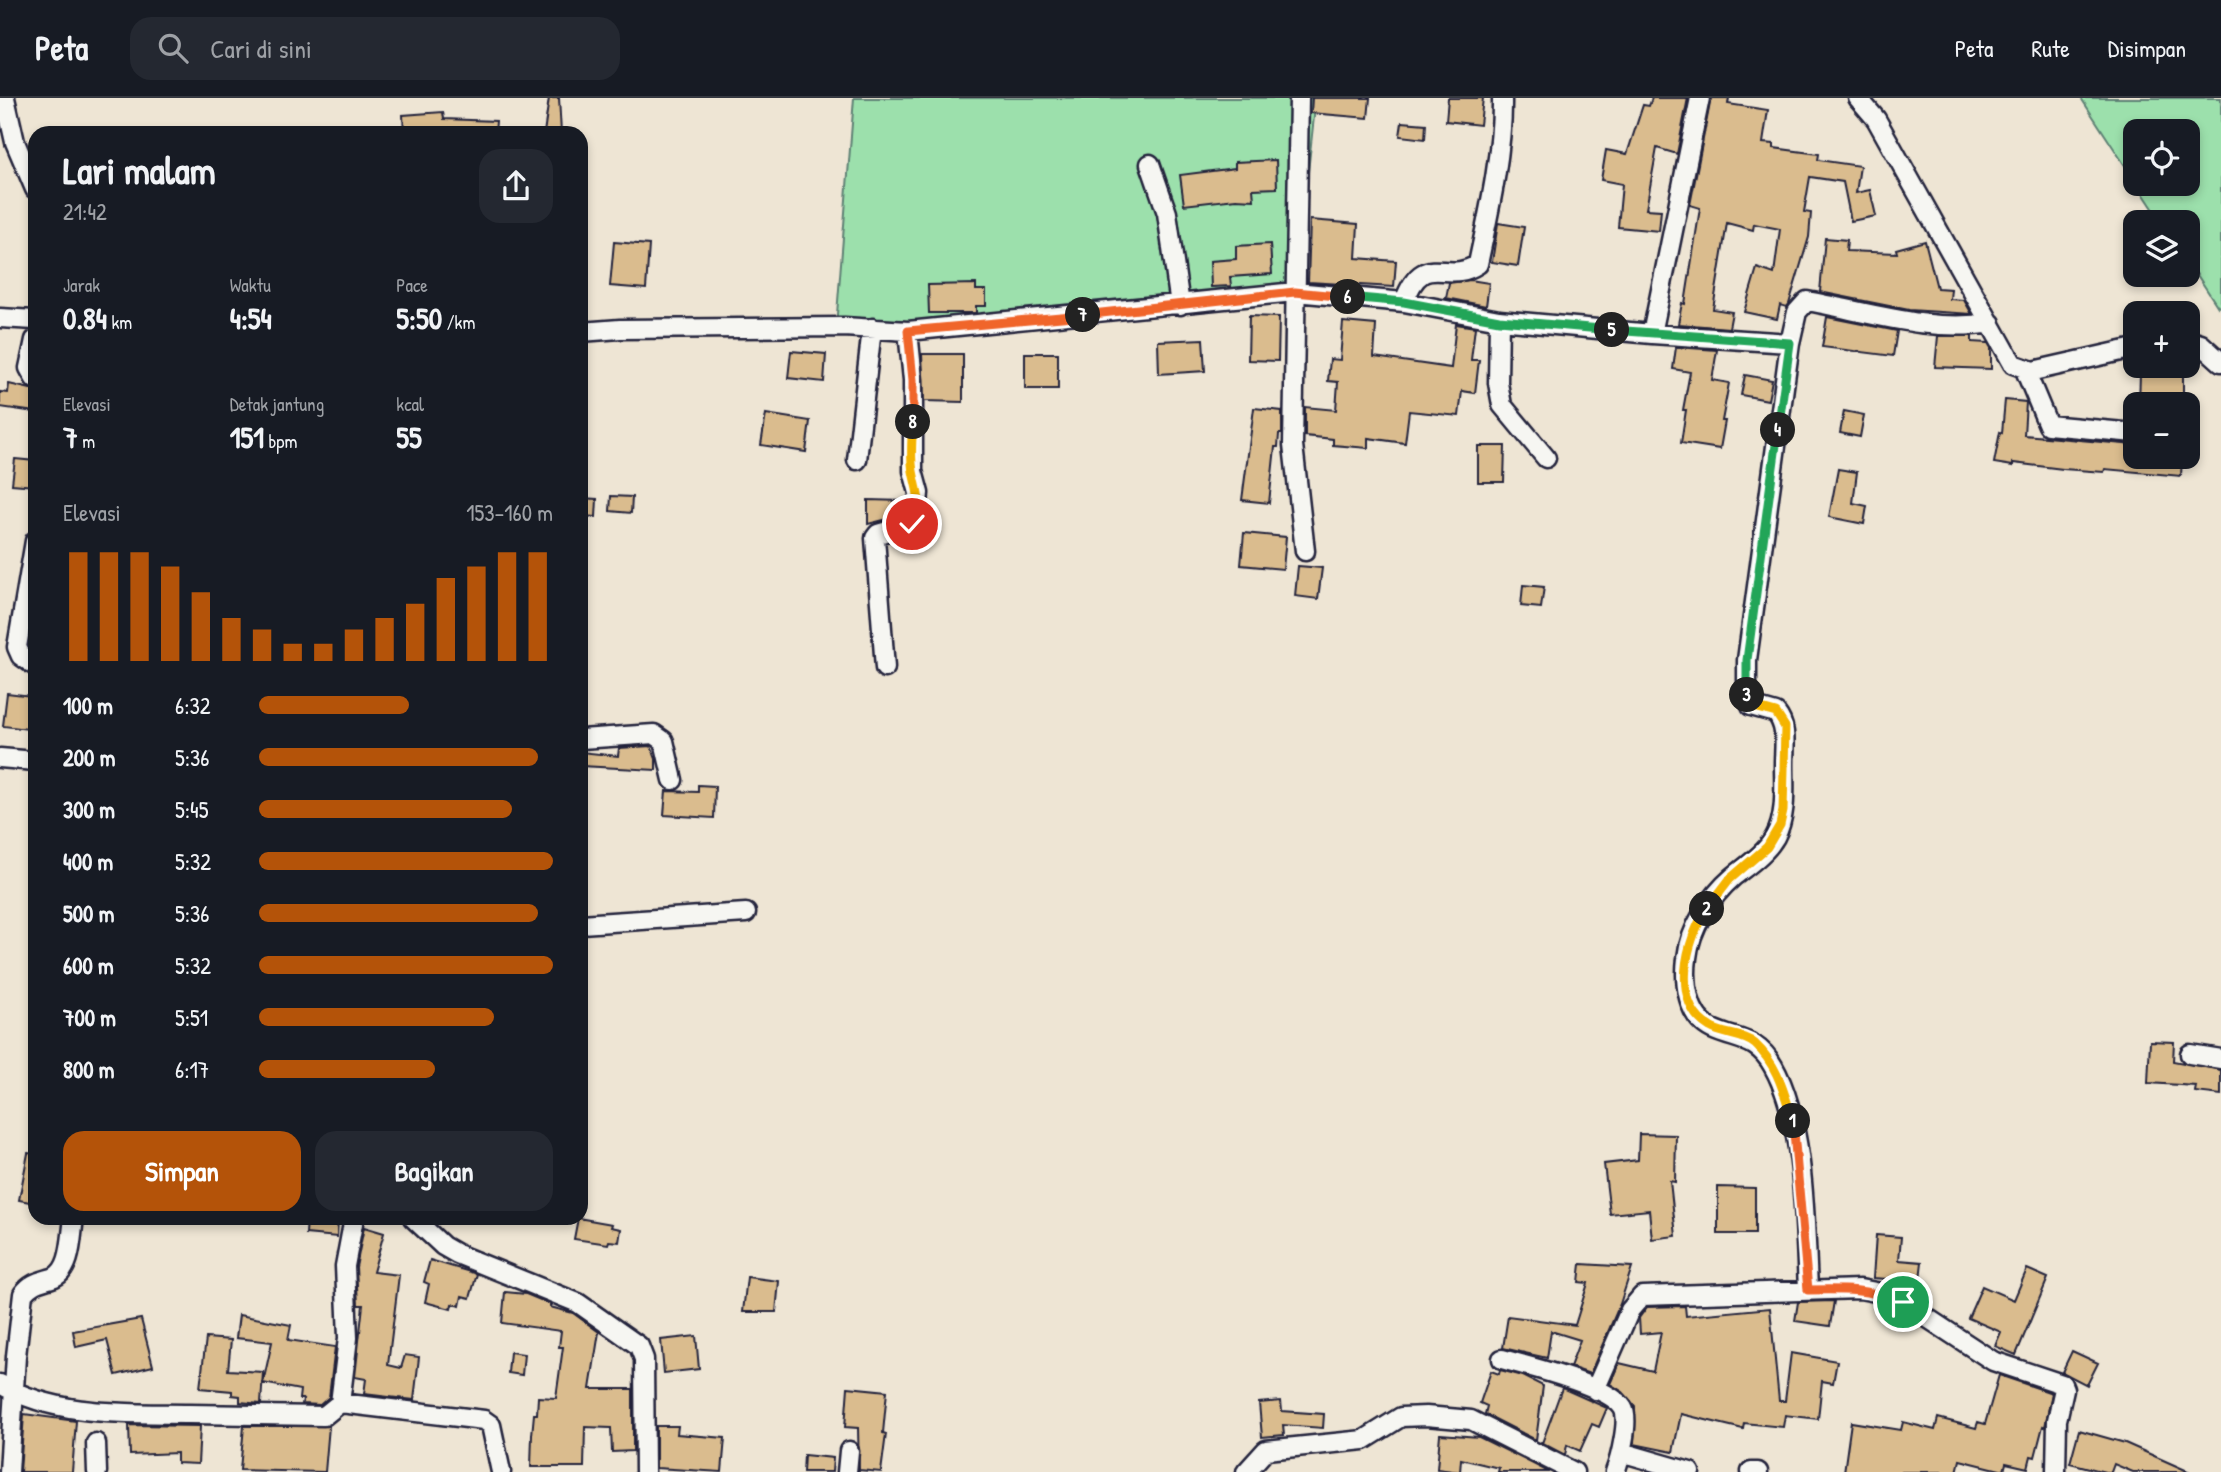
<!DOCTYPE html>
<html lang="id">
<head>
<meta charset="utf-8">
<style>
  body { margin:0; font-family:"Patrick Hand",sans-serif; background:#242831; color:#f1f3f6; height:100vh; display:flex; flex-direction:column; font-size:26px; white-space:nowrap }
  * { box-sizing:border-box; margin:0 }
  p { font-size:23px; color:#9ea1a6 }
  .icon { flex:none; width:38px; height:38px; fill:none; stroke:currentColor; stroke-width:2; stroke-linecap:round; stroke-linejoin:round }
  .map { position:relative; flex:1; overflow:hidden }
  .side { position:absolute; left:28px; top:28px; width:560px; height:1099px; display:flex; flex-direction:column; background:#171b24; border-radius:21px; box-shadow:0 4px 10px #0003 }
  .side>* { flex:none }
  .tools { position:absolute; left:2123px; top:21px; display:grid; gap:14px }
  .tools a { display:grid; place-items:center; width:77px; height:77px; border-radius:14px; background:#171b24; box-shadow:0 4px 10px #0003; font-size:35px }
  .pin { position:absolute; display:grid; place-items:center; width:60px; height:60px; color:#fff; margin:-30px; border:4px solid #fff; border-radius:50%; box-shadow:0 2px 7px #0007 }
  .km { position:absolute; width:35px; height:35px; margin:-18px; border-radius:50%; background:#222; color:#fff; font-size:19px; line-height:35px; text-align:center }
  .round { display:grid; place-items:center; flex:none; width:74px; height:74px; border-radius:21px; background:#242831 }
  .headline { display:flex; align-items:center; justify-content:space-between; height:119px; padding:0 35px }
  h1 { font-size:38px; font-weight:700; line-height:52px }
  .figures { display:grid; grid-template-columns:repeat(3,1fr); gap:10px; height:119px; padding:7px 35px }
  .figures div { display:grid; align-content:center }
  .figures b { font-size:30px; font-weight:700 }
  .figures small { font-size:19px; font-weight:400 }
  .figures p { font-size:19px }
  .chart { height:196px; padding:14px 35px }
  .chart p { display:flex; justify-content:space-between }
  .chart svg { width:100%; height:126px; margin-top:7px; stroke:#b45309; stroke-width:6 }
  .action { display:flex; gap:14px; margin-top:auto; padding:14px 35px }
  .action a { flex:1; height:80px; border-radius:21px; background:#b45309; color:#fff; font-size:28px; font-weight:700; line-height:80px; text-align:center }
  .action a+a { background:#242831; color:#f1f3f6 }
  ul { padding:0 35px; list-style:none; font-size:23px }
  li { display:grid; grid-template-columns:112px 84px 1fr; align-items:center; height:52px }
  li i { height:18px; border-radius:9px; background:#b45309 }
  header { display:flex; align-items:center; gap:42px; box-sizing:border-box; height:98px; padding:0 35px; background:#171b24; border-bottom:2px solid #363941 }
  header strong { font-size:33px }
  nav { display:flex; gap:38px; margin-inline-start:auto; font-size:24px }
  .search { width:490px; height:63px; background:#242831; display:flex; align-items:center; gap:18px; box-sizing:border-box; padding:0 24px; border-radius:21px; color:#9ea1a6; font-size:26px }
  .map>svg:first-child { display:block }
  .green { fill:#9ce0ac; stroke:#5f8174; stroke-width:2 }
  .building { fill:#dabc8e; stroke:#22223b; stroke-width:2 }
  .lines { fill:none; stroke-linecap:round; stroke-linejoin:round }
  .minor-casing { stroke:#22223b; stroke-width:23 }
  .minor { stroke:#f6f6f2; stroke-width:18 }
  .split-1-casing { stroke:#fff; stroke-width:14 }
  .split-2-casing { stroke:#fff; stroke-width:14 }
  .split-3-casing { stroke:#fff; stroke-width:14 }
  .split-4-casing { stroke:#fff; stroke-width:14 }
  .split-5-casing { stroke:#fff; stroke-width:14 }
  .split-6-casing { stroke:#fff; stroke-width:14 }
  .split-7-casing { stroke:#fff; stroke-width:14 }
  .split-8-casing { stroke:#fff; stroke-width:14 }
  .split-9-casing { stroke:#fff; stroke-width:14 }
  .split-1 { stroke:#f0652b; stroke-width:9 }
  .split-2 { stroke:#f5b400; stroke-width:9 }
  .split-3 { stroke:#f5b400; stroke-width:9 }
  .split-4 { stroke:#22a559; stroke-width:9 }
  .split-5 { stroke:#22a559; stroke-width:9 }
  .split-6 { stroke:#22a559; stroke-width:9 }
  .split-7 { stroke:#f0652b; stroke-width:9 }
  .split-8 { stroke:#f0652b; stroke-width:9 }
  .split-9 { stroke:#f5b400; stroke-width:9 }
</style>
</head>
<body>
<header>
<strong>Peta</strong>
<div class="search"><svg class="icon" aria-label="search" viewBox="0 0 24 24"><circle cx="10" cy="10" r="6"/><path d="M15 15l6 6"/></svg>Cari di sini</div>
<nav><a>Peta</a><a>Rute</a><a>Disimpan</a></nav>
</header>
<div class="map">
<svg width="2221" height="1374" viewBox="0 0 2221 1374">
  <rect width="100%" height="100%" fill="#eee5d4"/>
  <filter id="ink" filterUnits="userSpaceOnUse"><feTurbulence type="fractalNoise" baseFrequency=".0143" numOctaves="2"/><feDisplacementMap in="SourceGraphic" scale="14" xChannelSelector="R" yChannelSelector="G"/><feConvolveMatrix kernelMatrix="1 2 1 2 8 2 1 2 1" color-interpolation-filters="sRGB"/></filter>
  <g filter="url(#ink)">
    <path class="green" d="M 854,0 L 1316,0 L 1295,194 L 836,229 Z
      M 2081,0 L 2221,0 L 2221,207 L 2218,209 L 2188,163 L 2188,124 L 2162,124 L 2137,86 L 2188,86 L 2188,33 L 2135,33 L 2135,83 Z"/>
    <path class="building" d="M 549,0 L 559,0 L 561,35 L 544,35 Z
      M 1312,0 L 1370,0 L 1368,20 L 1311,15 Z
      M 1448,0 L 1483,0 L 1480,27 L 1446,23 Z
      M 1652,0 L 1688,0 L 1677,56 L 1657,50 L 1646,111 L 1661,112 L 1659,133 L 1618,129 L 1622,86 L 1601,82 L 1606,52 L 1627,56 L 1643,7 L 1649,8 Z
      M 1711,0 L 1729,0 L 1728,6 L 1768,12 L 1763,45 L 1774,46 L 1774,50 L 1819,56 L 1818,62 L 1860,68 L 1856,95 L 1870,92 L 1876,118 L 1851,123 L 1843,84 L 1810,79 L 1804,114 L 1811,115 L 1809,139 L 1789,206 L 1787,209 L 1780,207 L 1777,221 L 1744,214 L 1757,170 L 1774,176 L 1780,131 L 1754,126 L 1753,132 L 1727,125 L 1713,211 L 1732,214 L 1729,230 L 1678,226 L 1682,205 L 1685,206 L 1700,110 L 1690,107 Z
      M 443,14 L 444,21 L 496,23 L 495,35 L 404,35 L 403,17 Z
      M 1402,24 L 1426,26 L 1425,41 L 1400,38 Z
      M 1276,62 L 1277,90 L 1253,91 L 1254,102 L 1236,101 L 1184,107 L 1180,77 L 1235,70 L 1235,64 Z
      M 1310,122 L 1358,126 L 1356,160 L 1396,163 L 1394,189 L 1308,184 Z
      M 1498,125 L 1524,129 L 1518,168 L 1492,164 Z
      M 1825,140 L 1847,142 L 1846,153 L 1897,155 L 1896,151 L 1925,143 L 1937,190 L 1951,191 L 1950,201 L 1964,202 L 1972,216 L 1909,212 L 1820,194 Z
      M 614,144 L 649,147 L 646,191 L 610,188 Z
      M 1270,146 L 1272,176 L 1230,179 L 1231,188 L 1211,189 L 1210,163 L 1236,161 L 1236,148 Z
      M 1470,182 L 1489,185 L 1486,208 L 1446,200 L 1449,185 Z
      M 976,186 L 976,192 L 986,192 L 986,208 L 976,208 L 976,215 L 929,215 L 928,187 Z
      M 1249,218 L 1279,219 L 1278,263 L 1248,262 Z
      M 1827,219 L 1897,233 L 1893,258 L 1822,249 Z
      M 1343,224 L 1376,227 L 1374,259 L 1451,270 L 1456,226 L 1475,229 L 1471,262 L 1479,262 L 1475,295 L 1462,293 L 1459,318 L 1409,313 L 1405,345 L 1368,340 L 1368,350 L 1333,347 L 1333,341 L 1305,338 L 1305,309 L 1336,312 L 1338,284 L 1328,283 L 1330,261 L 1340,262 Z
      M 1938,238 L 1972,238 L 1972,244 L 1988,245 L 1991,250 L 1991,271 L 1935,269 Z
      M 1203,241 L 1205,273 L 1159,276 L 1158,243 Z
      M 1676,249 L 1717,252 L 1712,282 L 1729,285 L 1722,323 L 1725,323 L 1720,351 L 1681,345 L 1686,312 L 1683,312 L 1690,274 L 1673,271 Z
      M 791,253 L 826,256 L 824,284 L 788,280 Z
      M 1025,255 L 1058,255 L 1058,291 L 1025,291 Z
      M 922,256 L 963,256 L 963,304 L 924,303 Z
      M 2162,274 L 2183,274 L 2183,306 L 2139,306 L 2140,276 L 2162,276 Z
      M 1745,277 L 1772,282 L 1768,302 L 1741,297 Z
      M 9,286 L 35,292 L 35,314 L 0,309 L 0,294 L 8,295 Z
      M 2005,302 L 2026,304 L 2024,337 L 2135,347 L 2135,359 L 2182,359 L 2181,378 L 2105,371 L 2104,374 L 2063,371 L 2013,365 L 2013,368 L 1994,365 L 2000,334 L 2002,335 Z
      M 1254,310 L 1282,313 L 1282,336 L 1279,336 L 1278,349 L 1275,349 L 1269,405 L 1242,402 Z
      M 1844,313 L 1864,317 L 1860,339 L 1840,335 Z
      M 766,316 L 810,323 L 806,354 L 761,347 Z
      M 1478,348 L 1505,348 L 1504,384 L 1478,384 Z
      M 15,361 L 35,363 L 35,388 L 12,386 Z
      M 1838,371 L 1857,374 L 1853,405 L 1867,408 L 1864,426 L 1829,419 Z
      M 611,398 L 632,399 L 631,415 L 610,413 Z
      M 581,400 L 597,401 L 596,419 L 581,418 Z
      M 868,402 L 904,403 L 904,417 L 868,426 Z
      M 1244,435 L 1286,439 L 1283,471 L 1241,467 Z
      M 1298,468 L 1322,470 L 1318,501 L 1295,498 Z
      M 1523,487 L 1544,489 L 1541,510 L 1521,508 Z
      M 7,595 L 32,598 L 28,631 L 3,628 Z
      M 651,648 L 656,661 L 656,672 L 581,668 L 581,654 L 618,658 L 619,650 Z
      M 698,687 L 715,688 L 714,720 L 664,717 L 666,693 L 698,694 Z
      M 2150,943 L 2174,944 L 2173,963 L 2221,972 L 2221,997 L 2195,994 L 2196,988 L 2148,985 Z
      M 1639,1036 L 1676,1037 L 1675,1084 L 1670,1083 L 1676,1138 L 1652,1141 L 1649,1112 L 1610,1116 L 1604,1066 L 1638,1062 Z
      M 28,1055 L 35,1056 L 35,1105 L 19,1102 Z
      M 1718,1089 L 1755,1090 L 1755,1136 L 1718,1136 Z
      M 307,1120 L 338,1120 L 337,1139 L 306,1136 Z
      M 578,1120 L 612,1126 L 611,1129 L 621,1131 L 619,1144 L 609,1143 L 608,1146 L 574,1141 Z
      M 364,1129 L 384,1135 L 373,1174 L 399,1177 L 388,1267 L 401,1270 L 405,1257 L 419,1259 L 414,1302 L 364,1296 L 366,1281 L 355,1279 L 363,1207 L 358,1207 L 356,1169 Z
      M 1876,1137 L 1901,1139 L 1899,1162 L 1922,1164 L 1918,1198 L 1899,1190 L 1900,1182 L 1873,1180 Z
      M 430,1162 L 477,1176 L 470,1200 L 462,1198 L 460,1208 L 452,1206 L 451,1211 L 425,1204 L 429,1186 L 424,1184 Z
      M 1581,1166 L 1632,1169 L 1620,1206 L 1590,1276 L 1570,1269 L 1580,1242 L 1551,1233 L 1547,1260 L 1503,1250 L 1508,1218 L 1575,1227 L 1588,1185 L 1579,1184 Z
      M 2027,1171 L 2048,1180 L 2016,1257 L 1995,1248 L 2001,1234 L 1968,1220 L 1982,1188 L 2014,1202 Z
      M 747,1179 L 779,1183 L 776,1214 L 743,1214 Z
      M 505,1194 L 526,1196 L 550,1206 L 550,1209 L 573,1215 L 599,1234 L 590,1291 L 633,1291 L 633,1353 L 612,1354 L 611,1330 L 585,1329 L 584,1369 L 531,1369 L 532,1337 L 534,1316 L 537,1316 L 538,1299 L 556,1300 L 563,1249 L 559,1249 L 561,1233 L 502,1225 Z
      M 1834,1203 L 1830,1228 L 1795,1223 L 1798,1204 Z
      M 1685,1208 L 1686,1218 L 1770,1210 L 1779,1303 L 1785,1303 L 1791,1255 L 1837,1263 L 1833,1285 L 1822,1283 L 1818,1321 L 1785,1317 L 1783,1329 L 1744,1325 L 1743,1331 L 1681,1316 L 1673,1354 L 1634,1346 L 1635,1308 L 1623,1294 L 1610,1286 L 1619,1265 L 1653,1273 L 1661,1234 L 1640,1236 L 1639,1220 L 1647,1209 Z
      M 239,1217 L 291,1227 L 288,1242 L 335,1249 L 329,1299 L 320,1307 L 302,1306 L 303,1301 L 299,1301 L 300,1292 L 263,1285 L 272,1244 L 236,1240 Z
      M 141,1221 L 153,1268 L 116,1277 L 107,1242 L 76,1249 L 73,1233 Z
      M 696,1238 L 699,1271 L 664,1275 L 661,1242 Z
      M 206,1240 L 231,1242 L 228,1272 L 263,1274 L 261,1306 L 240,1304 L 240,1298 L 232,1297 L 232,1293 L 200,1290 Z
      M 2072,1253 L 2098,1265 L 2087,1287 L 2062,1274 Z
      M 510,1254 L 524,1256 L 522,1277 L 508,1275 Z
      M 1500,1272 L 1523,1278 L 1543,1288 L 1536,1342 L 1485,1316 L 1487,1308 L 1480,1305 L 1491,1273 L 1499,1276 Z
      M 1999,1277 L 2052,1295 L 2045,1329 L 2043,1328 L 2035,1359 L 2031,1358 L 2028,1370 L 2006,1365 L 2004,1373 L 1960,1362 L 1957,1374 L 1844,1374 L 1851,1324 L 1901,1332 L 1903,1324 L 1935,1332 L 1938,1320 L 1976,1330 L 1978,1324 L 1985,1326 Z
      M 848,1289 L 887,1293 L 883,1335 L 886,1336 L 881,1374 L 859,1372 L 858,1330 L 845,1329 Z
      M 1562,1290 L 1607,1310 L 1599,1329 L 1592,1326 L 1580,1353 L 1567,1347 L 1565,1357 L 1540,1344 L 1542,1345 Z
      M 1281,1303 L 1282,1313 L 1324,1316 L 1323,1330 L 1283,1327 L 1284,1337 L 1262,1339 L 1259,1305 Z
      M 24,1316 L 76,1323 L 72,1374 L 20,1374 Z
      M 129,1327 L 200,1328 L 198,1366 L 177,1365 L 177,1355 L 130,1357 Z
      M 244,1328 L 329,1328 L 325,1374 L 240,1372 Z
      M 656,1328 L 678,1328 L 677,1336 L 725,1340 L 722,1374 L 656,1370 Z
      M 2079,1332 L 2125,1345 L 2190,1374 L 2133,1374 L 2114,1366 L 2111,1374 L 2105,1374 L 2070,1365 Z
      M 1440,1336 L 1479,1339 L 1549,1374 L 1498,1374 L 1499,1370 L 1461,1361 L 1460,1374 L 1437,1371 Z
      M 804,1357 L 833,1360 L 832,1374 L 803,1374 Z"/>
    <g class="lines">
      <defs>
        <path id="minor" d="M 5,0 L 15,44 L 35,91
          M 1299,0 L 1293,347 L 1305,453
          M 1858,0 L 1876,21 L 2013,266 L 2033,273 L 2135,250
          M 1150,66 L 1167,115 L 1180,207
          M 1404,204 C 1424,149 1445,188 1478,166 C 1489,114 1503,52 1502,0
          M 0,220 L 35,222
          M 1499,222 L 1498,285 L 1502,307 L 1546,360
          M 581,234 L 620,231 L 844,229 L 908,233 L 1295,194 L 1404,204 L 1499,222 L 1652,236 L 1790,245
          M 1652,236 L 1700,0
          M 35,242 L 29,270 L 35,281
          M 2188,242 L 2201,246 L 2221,264
          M 2025,272 L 2048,327 L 2135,335
          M 857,362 L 872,230
          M 35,443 L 17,549 L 21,558 L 35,568
          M 885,570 L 875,440 L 878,436 L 912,426 L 917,418 L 919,395 L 913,373 L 913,282 L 908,233
          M 581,641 L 654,636 L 664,643 L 673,682
          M 0,660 L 35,663
          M 581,826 L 746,815
          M 2190,956 L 2221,961
          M 413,1120 L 443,1148 L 457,1156 L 578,1205 L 639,1248 L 644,1261 L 645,1374
          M 1808,1192 C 1805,1127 1805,1024 1773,968 C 1757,939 1738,943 1712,931 C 1687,919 1684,884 1687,860 C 1690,830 1711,798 1733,779 C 1748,767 1766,755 1775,739 C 1787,717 1784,689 1784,666 C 1784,647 1788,630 1776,615 L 1751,608 L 1747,597 L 1747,562 L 1790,245 L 1797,214 L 1807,203 C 1868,214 1930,235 1991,225
          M 1502,1261 C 1528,1268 1610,1288 1623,1310 C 1630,1322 1620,1361 1615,1374
          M 0,1286 C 57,1319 125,1315 189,1316 C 234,1317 279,1317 324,1318 L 340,1305 L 348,1240 L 345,1168 L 354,1120
          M 1595,1292 L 1630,1212 L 1642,1198 L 1860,1191 L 1881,1195 L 1903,1204 L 1993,1263 L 2062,1286 L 2064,1291 L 2057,1322 L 2056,1374
          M 340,1305 L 484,1322 L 491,1327 L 501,1374
          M 96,1345 L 97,1374
          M 1621,1354 L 1690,1374
          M 9,1374 L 16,1258 L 23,1196 C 31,1185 39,1184 52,1180 C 72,1174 71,1138 74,1120
          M 847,1374 L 849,1353
          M 1246,1374 L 1266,1352 L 1364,1342 L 1401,1319 L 1426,1318 L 1471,1322 L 1574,1374
          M 1751,1374 L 1758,1374"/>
      </defs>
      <use href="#minor" class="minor-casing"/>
      <use href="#minor" class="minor"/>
    </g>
  </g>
  <g class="lines" filter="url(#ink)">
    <defs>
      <path id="split-1" d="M 1793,1023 L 1808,1192 C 1843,1191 1871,1191 1903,1204"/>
      <path id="split-2" d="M 1707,811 C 1686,841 1670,906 1710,929 C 1723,937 1743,936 1755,946 C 1778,967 1784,995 1793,1023"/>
      <path id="split-3" d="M 1707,811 L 1730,781 L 1767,749 L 1780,727 L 1783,713 L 1785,629 L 1776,615 L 1751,608 L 1747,597"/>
      <path id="split-4" d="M 1747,597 L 1747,562 L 1778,332"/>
      <path id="split-5" d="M 1612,232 L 1790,245 L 1778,332"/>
      <path id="split-6" d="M 1348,199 L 1404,204 L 1499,222 L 1612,232"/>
      <path id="split-7" d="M 1083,217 L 1295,194 L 1348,199"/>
      <path id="split-8" d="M 913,324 L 913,282 L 908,233 L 1083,217"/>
      <path id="split-9" d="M 912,426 C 925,408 916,391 913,373 C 910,358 912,339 913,324"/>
    </defs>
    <use href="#split-1" class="split-1-casing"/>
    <use href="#split-2" class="split-2-casing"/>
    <use href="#split-3" class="split-3-casing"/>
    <use href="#split-4" class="split-4-casing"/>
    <use href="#split-5" class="split-5-casing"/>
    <use href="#split-6" class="split-6-casing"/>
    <use href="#split-7" class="split-7-casing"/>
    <use href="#split-8" class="split-8-casing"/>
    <use href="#split-9" class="split-9-casing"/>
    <use href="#split-1" class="split-1"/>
    <use href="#split-2" class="split-2"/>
    <use href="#split-3" class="split-3"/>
    <use href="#split-4" class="split-4"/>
    <use href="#split-5" class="split-5"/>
    <use href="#split-6" class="split-6"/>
    <use href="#split-7" class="split-7"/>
    <use href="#split-8" class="split-8"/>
    <use href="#split-9" class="split-9"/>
  </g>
</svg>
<div class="tools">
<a><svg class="icon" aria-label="locate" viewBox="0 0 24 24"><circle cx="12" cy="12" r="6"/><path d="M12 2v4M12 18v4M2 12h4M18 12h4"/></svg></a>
<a><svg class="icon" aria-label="layers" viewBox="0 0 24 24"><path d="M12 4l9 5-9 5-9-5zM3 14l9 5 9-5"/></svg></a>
<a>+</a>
<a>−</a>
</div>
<div class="pin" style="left:1903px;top:1204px;background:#1e9e55"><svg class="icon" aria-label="arrive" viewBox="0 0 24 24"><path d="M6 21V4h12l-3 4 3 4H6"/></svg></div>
<div class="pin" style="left:912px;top:426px;background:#d93025"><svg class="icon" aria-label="check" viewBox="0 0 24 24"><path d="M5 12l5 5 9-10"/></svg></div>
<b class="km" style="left:1793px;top:1023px">1</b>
<b class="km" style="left:1707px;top:811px">2</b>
<b class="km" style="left:1747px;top:597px">3</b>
<b class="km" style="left:1778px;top:332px">4</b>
<b class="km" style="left:1612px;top:232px">5</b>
<b class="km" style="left:1348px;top:199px">6</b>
<b class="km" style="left:1083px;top:217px">7</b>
<b class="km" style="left:913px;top:324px">8</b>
<section class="side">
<div class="headline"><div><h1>Lari malam</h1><p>21:42</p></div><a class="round"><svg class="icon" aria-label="share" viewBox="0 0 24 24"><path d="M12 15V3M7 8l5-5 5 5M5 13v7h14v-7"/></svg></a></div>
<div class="figures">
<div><p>Jarak</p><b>0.84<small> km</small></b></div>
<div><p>Waktu</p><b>4:54</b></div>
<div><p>Pace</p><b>5:50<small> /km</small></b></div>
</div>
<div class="figures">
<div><p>Elevasi</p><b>7<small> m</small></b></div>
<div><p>Detak jantung</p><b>151<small> bpm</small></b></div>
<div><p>kcal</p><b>55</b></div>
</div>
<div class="chart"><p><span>Elevasi</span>153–160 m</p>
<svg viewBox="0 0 160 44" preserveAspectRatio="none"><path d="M5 44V6M15 44V6M25 44V6M35 44V11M45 44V20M55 44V29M65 44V33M75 44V38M85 44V38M95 44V33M105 44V29M115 44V24M125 44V15M135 44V11M145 44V6M155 44V6"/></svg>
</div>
<ul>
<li><b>100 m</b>6:32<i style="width:51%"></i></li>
<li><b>200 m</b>5:36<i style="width:95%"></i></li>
<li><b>300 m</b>5:45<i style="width:86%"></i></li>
<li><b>400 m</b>5:32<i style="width:100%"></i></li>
<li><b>500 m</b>5:36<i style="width:95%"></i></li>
<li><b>600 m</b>5:32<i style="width:100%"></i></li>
<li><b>700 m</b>5:51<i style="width:80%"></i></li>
<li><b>800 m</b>6:17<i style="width:60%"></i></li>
</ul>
<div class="action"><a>Simpan</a><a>Bagikan</a></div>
</section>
</div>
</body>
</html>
